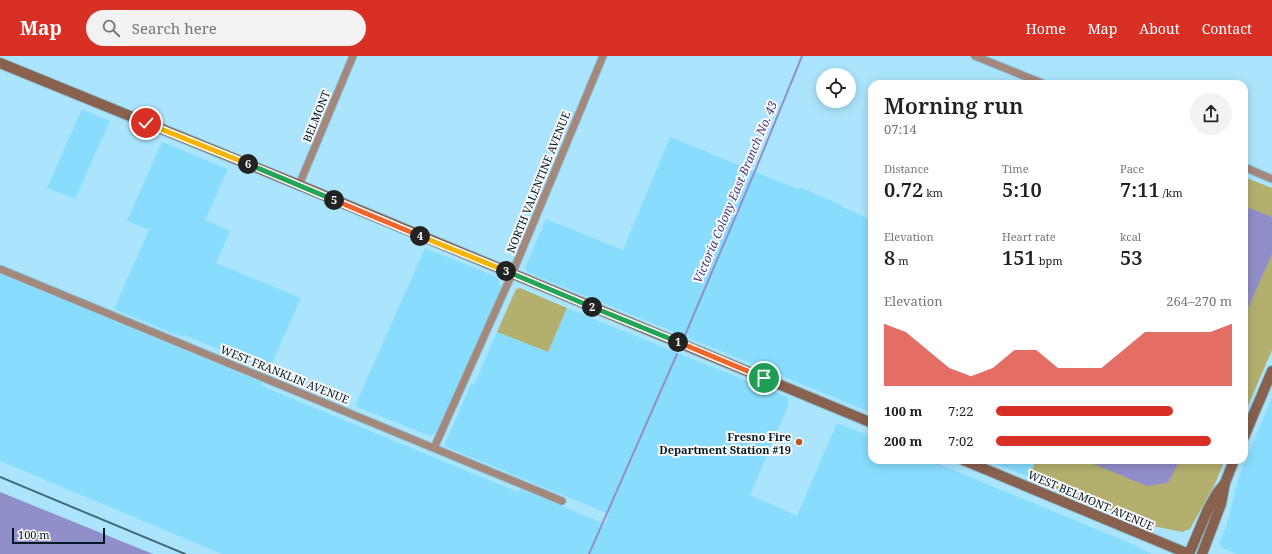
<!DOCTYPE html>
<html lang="en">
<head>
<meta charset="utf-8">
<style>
  body { margin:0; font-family:"Noto Serif",serif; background:#f2f2f2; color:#222; height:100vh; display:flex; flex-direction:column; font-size:15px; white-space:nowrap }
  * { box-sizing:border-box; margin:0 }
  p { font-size:13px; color:#767676 }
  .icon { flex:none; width:22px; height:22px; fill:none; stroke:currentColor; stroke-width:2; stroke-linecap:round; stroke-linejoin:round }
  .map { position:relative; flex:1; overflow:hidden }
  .side { position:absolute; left:868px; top:24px; width:380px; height:384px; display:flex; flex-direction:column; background:#fff; border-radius:12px; box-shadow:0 2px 10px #0003 }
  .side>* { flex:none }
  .buttons { position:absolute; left:816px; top:12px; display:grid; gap:8px }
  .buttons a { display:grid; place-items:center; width:40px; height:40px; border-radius:50%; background:#fff; box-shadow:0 2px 10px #0003; font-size:20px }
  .scale { position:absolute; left:12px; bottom:10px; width:93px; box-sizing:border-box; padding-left:4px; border:2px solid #001924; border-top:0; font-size:11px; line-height:14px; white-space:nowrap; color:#001924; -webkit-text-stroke:3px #fbfbfb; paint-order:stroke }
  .pin { position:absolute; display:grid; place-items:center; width:34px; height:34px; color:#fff; margin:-17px; border:2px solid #fff; border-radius:50%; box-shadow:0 1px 4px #0007 }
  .km { position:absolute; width:20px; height:20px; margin:-10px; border-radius:50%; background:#222; color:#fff; font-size:11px; line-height:20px; text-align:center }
  .round { display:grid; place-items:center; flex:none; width:42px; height:42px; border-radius:21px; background:#f2f2f2 }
  .summary { display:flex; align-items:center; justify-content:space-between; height:68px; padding:0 16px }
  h1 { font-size:22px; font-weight:600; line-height:30px }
  .metrics { display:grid; grid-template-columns:repeat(3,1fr); gap:6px; height:68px; padding:4px 16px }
  .metrics div { display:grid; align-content:center }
  .metrics b { font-size:20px; font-weight:600 }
  .metrics small { font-size:11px; font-weight:400 }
  .metrics p { font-size:11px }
  .chart { height:112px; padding:8px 16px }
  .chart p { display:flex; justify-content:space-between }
  .chart svg { width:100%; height:72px; margin-top:4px; fill:#d93025; opacity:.7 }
  ul { padding:0 16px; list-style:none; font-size:13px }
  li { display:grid; grid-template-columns:64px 48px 1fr; align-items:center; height:30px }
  li i { height:10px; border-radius:5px; background:#d93025 }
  header { display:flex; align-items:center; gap:24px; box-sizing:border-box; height:56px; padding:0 20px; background:#d93025; color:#fff }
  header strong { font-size:19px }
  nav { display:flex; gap:22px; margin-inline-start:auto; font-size:14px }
  .search { width:280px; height:36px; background:#f2f2f2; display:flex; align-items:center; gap:10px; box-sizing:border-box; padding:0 14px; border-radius:22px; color:#767676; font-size:15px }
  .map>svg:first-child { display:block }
  .built { fill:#8df }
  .green { fill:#b3af6f }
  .water { fill:#918fc9 }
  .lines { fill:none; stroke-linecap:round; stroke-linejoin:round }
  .stream { stroke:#918fc9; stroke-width:2 }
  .street-casing { stroke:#8cc0d6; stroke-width:9 }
  .secondary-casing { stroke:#8cc0d6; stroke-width:12 }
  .street { stroke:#a4887c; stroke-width:7 }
  .secondary { stroke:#88614f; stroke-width:10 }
  .rail { stroke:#456b7b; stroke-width:2 }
  .split-1-casing { stroke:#fff; stroke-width:8 }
  .split-2-casing { stroke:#fff; stroke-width:8 }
  .split-3-casing { stroke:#fff; stroke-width:8 }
  .split-4-casing { stroke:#fff; stroke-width:8 }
  .split-5-casing { stroke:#fff; stroke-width:8 }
  .split-6-casing { stroke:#fff; stroke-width:8 }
  .split-7-casing { stroke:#fff; stroke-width:8 }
  .split-1 { stroke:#f0652b; stroke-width:5 }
  .split-2 { stroke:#22a559; stroke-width:5 }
  .split-3 { stroke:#22a559; stroke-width:5 }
  .split-4 { stroke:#f5b400; stroke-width:5 }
  .split-5 { stroke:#f0652b; stroke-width:5 }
  .split-6 { stroke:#22a559; stroke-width:5 }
  .split-7 { stroke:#f5b400; stroke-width:5 }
  .poi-dot { fill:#ba5720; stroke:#fbfbfb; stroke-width:1.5 }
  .labels { text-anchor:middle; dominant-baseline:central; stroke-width:4; stroke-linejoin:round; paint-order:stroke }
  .street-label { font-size:11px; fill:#001924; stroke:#fbfbfb }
  .poi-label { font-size:11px; font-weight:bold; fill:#001924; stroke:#fbfbfb; text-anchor:end }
  .water-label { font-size:12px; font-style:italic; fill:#484088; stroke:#fbfbfb }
</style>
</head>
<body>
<header>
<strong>Map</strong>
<div class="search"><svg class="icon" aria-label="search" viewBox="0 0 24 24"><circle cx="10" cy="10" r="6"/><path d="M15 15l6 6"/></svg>Search here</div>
<nav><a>Home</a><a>Map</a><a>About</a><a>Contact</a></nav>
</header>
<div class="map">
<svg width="1272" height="498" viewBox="0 0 1272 498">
  <rect width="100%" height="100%" fill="#abe5fd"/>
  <path class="built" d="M 82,53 L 110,65 L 75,143 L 47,132 Z
    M 670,81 L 798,133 L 799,131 L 842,149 L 842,151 L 872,164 L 872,357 L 527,216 L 525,212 L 546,163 L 623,194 Z
    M 162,86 L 228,113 L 205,164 L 230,175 L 216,207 L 301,242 L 269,314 L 184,279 L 182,281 L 114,253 L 149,174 L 127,165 Z
    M 425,192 L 497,221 L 501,232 L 451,346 L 435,378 L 430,380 L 355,350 Z
    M 0,218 L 263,327 L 262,330 L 518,436 L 520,433 L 605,468 L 609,458 L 444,390 L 471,328 L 474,329 L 497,276 L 548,296 L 567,252 L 787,341 L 789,348 L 750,439 L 797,460 L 837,367 L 872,381 L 872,404 L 929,404 L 1130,487 L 1152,498 L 222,498 L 0,405 Z
    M 1272,341 L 1272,498 L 1236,498 L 1222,492 L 1219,487 L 1226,471 L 1238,423 Z
    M 986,404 L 1036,404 L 1029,421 Z"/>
  <path class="green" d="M 1244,121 L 1272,132 L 1272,294 L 1244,359 Z
    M 520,232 L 567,252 L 548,296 L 497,276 L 516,233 Z
    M 1036,404 L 1225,404 L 1214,430 L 1190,473 L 1182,476 L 1148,469 L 1029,422 Z"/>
  <path class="water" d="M 1244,150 L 1272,161 L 1272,198 L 1244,261 Z
    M 1084,404 L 1180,404 L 1168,427 L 1147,430 Z
    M 0,436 L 153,498 L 0,498 Z"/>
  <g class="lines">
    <path class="stream" d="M 685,279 L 755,115 L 802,0
      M 589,498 L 677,298"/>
    <defs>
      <path id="street" d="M 975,0 L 1044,28
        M 1244,111 L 1272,123
        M 299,129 L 353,0
        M 0,213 L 562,445
        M 434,392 L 512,218 L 603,0"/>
      <path id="secondary" d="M 0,7 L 299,129 L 872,367
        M 1244,381 L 1272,315
        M 963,404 L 1189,498
        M 1189,498 L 1208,453 L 1217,437 L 1225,427 L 1234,404
        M 1202,498 L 1221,448 L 1225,427"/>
    </defs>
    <use href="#street" class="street-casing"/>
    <use href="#secondary" class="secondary-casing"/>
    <use href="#street" class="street"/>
    <use href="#secondary" class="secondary"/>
    <path class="rail" d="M 0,421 L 185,498"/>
  </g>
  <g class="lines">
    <defs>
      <path id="split-1" d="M 678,286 L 764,322"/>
      <path id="split-2" d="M 592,251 L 678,286"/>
      <path id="split-3" d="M 506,215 L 592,251"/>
      <path id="split-4" d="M 420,180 L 506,215"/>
      <path id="split-5" d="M 334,144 L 420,180"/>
      <path id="split-6" d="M 248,108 L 334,144"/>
      <path id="split-7" d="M 146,67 L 248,108"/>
    </defs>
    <use href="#split-1" class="split-1-casing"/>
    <use href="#split-2" class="split-2-casing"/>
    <use href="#split-3" class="split-3-casing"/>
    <use href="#split-4" class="split-4-casing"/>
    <use href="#split-5" class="split-5-casing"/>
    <use href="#split-6" class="split-6-casing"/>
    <use href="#split-7" class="split-7-casing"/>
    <use href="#split-1" class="split-1"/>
    <use href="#split-2" class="split-2"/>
    <use href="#split-3" class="split-3"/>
    <use href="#split-4" class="split-4"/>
    <use href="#split-5" class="split-5"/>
    <use href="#split-6" class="split-6"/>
    <use href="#split-7" class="split-7"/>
  </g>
  <circle class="poi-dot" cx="799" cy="386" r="4"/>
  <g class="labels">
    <g class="street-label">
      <text transform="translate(316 60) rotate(-68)">BELMONT</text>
      <text transform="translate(538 126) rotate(-68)">NORTH VALENTINE AVENUE</text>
      <text transform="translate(285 318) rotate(22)">WEST FRANKLIN AVENUE</text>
      <text transform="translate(1091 444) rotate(23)">WEST BELMONT AVENUE</text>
    </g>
    <g class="poi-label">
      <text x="791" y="380">Fresno Fire<tspan x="791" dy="13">Department Station #19</tspan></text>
    </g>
    <g class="water-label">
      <text transform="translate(735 136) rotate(-67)">Victoria Colony East Branch No. 43</text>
    </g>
  </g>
</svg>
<div class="buttons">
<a><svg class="icon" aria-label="locate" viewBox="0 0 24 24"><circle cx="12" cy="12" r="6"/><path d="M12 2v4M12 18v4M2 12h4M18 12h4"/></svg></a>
</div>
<div class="scale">100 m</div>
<div class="pin" style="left:764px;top:322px;background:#1e9e55"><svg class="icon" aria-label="arrive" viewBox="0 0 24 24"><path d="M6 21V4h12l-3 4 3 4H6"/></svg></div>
<div class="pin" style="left:146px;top:67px;background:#d93025"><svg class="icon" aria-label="check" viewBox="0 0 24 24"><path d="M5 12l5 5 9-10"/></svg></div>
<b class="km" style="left:678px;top:286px">1</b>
<b class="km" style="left:592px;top:251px">2</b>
<b class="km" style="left:506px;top:215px">3</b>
<b class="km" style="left:420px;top:180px">4</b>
<b class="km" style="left:334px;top:144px">5</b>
<b class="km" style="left:248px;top:108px">6</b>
<section class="side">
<div class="summary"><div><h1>Morning run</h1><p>07:14</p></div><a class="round"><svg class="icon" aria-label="share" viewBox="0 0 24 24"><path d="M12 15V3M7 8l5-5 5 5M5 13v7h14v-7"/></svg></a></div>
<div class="metrics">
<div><p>Distance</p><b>0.72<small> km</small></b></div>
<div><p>Time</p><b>5:10</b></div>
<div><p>Pace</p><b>7:11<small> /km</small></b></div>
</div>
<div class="metrics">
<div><p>Elevation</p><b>8<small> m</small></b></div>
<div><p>Heart rate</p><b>151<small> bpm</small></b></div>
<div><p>kcal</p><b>53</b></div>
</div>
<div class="chart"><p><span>Elevation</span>264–270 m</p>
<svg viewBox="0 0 160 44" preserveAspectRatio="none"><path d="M0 44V6L10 11L20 22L30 33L40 38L50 33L60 22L70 22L80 33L90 33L100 33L110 22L120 11L130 11L140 11L150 11L160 6V44z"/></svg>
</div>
<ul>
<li><b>100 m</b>7:22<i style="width:75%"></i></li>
<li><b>200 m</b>7:02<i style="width:91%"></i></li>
</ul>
</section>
</div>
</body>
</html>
